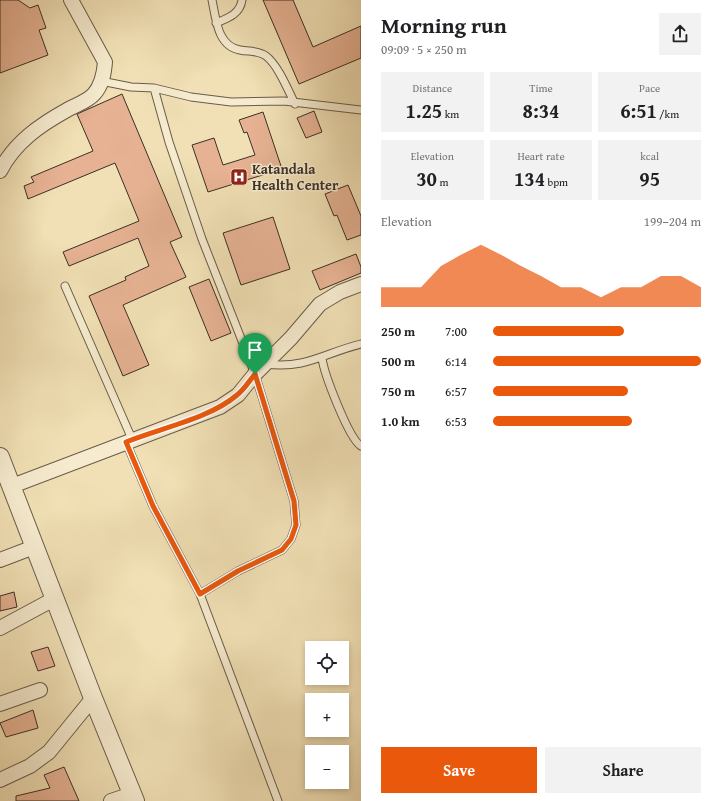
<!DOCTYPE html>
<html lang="en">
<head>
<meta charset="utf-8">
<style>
  body { margin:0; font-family:"Gentium Book Plus",serif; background:#f2f2f2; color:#202124; height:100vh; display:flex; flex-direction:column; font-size:15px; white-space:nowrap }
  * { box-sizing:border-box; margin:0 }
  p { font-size:13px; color:#757577 }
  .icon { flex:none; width:22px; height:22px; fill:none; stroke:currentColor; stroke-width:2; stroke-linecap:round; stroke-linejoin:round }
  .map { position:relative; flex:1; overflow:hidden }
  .side { display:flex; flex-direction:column; background:#fff; width:360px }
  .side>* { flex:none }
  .controls { position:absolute; left:305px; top:641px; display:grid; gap:8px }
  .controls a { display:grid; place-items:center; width:44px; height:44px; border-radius:0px; background:#fff; box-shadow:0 2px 6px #0003; font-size:20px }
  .pin { position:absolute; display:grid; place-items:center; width:34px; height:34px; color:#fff; margin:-41px -17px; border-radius:50% 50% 50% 0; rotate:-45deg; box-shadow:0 0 4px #0007 }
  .pin .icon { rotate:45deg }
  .round { display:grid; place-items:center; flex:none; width:42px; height:42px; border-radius:0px; background:#f2f2f2 }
  .head { display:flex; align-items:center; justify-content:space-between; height:68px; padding:0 20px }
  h1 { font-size:22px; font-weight:700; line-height:30px }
  .figures { display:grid; grid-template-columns:repeat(3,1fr); gap:6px; height:68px; padding:4px 20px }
  .figures div { display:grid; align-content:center; border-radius:0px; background:#f2f2f2; text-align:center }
  .figures b { font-size:20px; font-weight:700 }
  .figures small { font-size:11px; font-weight:400 }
  .figures p { font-size:11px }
  .chart { height:112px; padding:8px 20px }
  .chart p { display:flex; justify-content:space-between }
  .chart svg { width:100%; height:72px; margin-top:4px; fill:#ea580c; opacity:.7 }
  .action { display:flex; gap:8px; margin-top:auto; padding:8px 20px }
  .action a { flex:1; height:46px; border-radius:0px; background:#ea580c; color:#fff; font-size:16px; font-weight:700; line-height:46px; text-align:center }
  .action a+a { background:#f2f2f2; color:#202124 }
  ul { padding:0 20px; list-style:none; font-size:13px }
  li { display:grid; grid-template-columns:64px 48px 1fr; align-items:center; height:30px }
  li i { height:10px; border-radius:5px; background:#ea580c }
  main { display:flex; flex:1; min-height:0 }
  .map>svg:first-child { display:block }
  .building { fill:#e6b293; stroke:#3a3026 }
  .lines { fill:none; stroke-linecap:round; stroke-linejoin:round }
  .service-casing { stroke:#685c4a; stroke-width:9 }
  .minor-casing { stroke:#685c4a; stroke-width:16 }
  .tertiary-casing { stroke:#685c4a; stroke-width:20 }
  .service { stroke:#f6ebcf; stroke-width:7 }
  .minor { stroke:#f6ebcf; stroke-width:14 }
  .tertiary { stroke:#f6ebcf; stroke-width:18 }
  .route-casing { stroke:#fff; stroke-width:8 }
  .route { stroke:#ea580c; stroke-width:5 }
  .labels { text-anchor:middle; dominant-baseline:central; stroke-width:3; stroke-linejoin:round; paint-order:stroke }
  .poi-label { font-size:14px; font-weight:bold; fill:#3a3026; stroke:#f6ebcf; text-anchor:start }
</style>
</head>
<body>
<main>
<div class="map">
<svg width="361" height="801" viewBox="0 0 361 801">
  <rect width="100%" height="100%" fill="#f1e0b5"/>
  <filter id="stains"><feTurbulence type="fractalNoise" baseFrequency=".005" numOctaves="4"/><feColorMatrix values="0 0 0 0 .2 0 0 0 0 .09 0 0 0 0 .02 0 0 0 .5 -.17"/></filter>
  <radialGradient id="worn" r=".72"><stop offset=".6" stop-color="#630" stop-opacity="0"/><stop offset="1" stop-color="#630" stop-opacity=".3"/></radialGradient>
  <path class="building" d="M 0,0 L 18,0 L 30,8 L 38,5 L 46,28 L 39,30 L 48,55 L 0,73 Z
    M 263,0 L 293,0 L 313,47 L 361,26 L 361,58 L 299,84 Z
    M 122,94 L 182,237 L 170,242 L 186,277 L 123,305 L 149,365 L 123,376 L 89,296 L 126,280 L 125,277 L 149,266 L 138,238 L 69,266 L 63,252 L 139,221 L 115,163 L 28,199 L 24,186 L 34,182 L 31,177 L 93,151 L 77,114 Z
    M 314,111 L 322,132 L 306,138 L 297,118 Z
    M 263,112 L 282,169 L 208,192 L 192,145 L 214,138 L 223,165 L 255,155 L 247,132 L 244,133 L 239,120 Z
    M 348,185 L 361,216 L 361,235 L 347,240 L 337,215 L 334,216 L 325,194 Z
    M 273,217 L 290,269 L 241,285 L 223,233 Z
    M 356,254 L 361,267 L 361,273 L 320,290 L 312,271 Z
    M 209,279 L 231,333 L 211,341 L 189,287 Z
    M 14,592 L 17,607 L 0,611 L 0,596 Z
    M 48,647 L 55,666 L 38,671 L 31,652 Z
    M 33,710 L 38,728 L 6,737 L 0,723 Z
    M 64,767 L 79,801 L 16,801 L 16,796 L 50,788 L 44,775 Z"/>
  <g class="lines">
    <defs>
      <path id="service" d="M 212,0 C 216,18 217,46 240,50 C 249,52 258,50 266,56 C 278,65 288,90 295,104
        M 216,23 C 228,18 240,14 242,0
        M 101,81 L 131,87 L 154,88 L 191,97 L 231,102 L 284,101 L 361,110
        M 154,88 L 169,142 L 202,239 L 255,374 L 294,501 L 296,525 L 291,539 L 282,550 L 238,571 L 200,594
        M 65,286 L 132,439
        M 322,358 C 324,374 349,439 361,446
        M 266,364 C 307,369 324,353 361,344
        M 126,442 L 153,506 L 200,594 L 278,801"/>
      <path id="minor" d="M 0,171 C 15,142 40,125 67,110 C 76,105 88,101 94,94 C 102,85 104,74 105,62 L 71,0
        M 12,486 L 220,407 L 238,395 L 255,374 L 291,338 L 320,304 L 340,292 L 361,284
        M 0,560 L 34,547
        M 0,628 L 54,599
        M 0,704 L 40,690
        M 0,780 L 30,766 L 49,752 L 93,698
        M 111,801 L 132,794"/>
      <path id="tertiary" d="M 0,457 L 93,698 L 135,801"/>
    </defs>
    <use href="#service" class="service-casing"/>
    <use href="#minor" class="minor-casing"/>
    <use href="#tertiary" class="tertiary-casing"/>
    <use href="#service" class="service"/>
    <use href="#minor" class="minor"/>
    <use href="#tertiary" class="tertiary"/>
  </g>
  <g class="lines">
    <defs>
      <path id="route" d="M 255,374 L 294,501 L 296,525 L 291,539 L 282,550 L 238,571 L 200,594 L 153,506 L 126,442 C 160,428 209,419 237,395 C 244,390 250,380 255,374 Z"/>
    </defs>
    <use href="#route" class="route-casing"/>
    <use href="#route" class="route"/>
  </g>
  <defs>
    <symbol id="hospital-square" viewBox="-11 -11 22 22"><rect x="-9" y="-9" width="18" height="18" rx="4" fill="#8f2418" stroke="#f6ebcf"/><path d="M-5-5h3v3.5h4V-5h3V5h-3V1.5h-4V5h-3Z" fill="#fff"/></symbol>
  </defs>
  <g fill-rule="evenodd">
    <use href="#hospital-square" x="229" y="167" width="20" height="20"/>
  </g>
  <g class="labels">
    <g class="poi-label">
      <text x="252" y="169">Katandala<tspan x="252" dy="16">Health Center</tspan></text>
    </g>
  </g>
  <rect width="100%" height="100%" filter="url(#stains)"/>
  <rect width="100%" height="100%" fill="url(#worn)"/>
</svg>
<div class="controls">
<a><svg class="icon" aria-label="locate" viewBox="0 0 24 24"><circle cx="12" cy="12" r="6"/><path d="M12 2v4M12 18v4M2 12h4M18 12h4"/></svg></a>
<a>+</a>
<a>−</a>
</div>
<div class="pin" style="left:255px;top:374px;background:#1e9e55"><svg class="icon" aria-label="arrive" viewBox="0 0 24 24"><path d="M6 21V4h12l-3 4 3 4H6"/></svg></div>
</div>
<section class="side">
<div class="head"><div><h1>Morning run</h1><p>09:09 · 5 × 250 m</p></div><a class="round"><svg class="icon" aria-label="share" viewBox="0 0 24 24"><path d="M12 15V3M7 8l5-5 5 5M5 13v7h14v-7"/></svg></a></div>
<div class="figures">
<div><p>Distance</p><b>1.25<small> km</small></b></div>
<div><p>Time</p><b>8:34</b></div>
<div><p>Pace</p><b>6:51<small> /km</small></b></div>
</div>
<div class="figures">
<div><p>Elevation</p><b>30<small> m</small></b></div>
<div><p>Heart rate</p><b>134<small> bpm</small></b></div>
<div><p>kcal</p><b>95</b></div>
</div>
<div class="chart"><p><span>Elevation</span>199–204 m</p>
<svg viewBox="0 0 160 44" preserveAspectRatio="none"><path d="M0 44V32L10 32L20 32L30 19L40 12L50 6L60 12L70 19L80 25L90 32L100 32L110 38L120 32L130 32L140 25L150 25L160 32V44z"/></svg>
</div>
<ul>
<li><b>250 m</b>7:00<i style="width:63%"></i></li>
<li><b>500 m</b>6:14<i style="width:100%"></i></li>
<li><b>750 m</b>6:57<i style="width:65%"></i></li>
<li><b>1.0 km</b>6:53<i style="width:67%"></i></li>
</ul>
<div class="action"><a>Save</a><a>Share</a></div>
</section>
</main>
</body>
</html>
